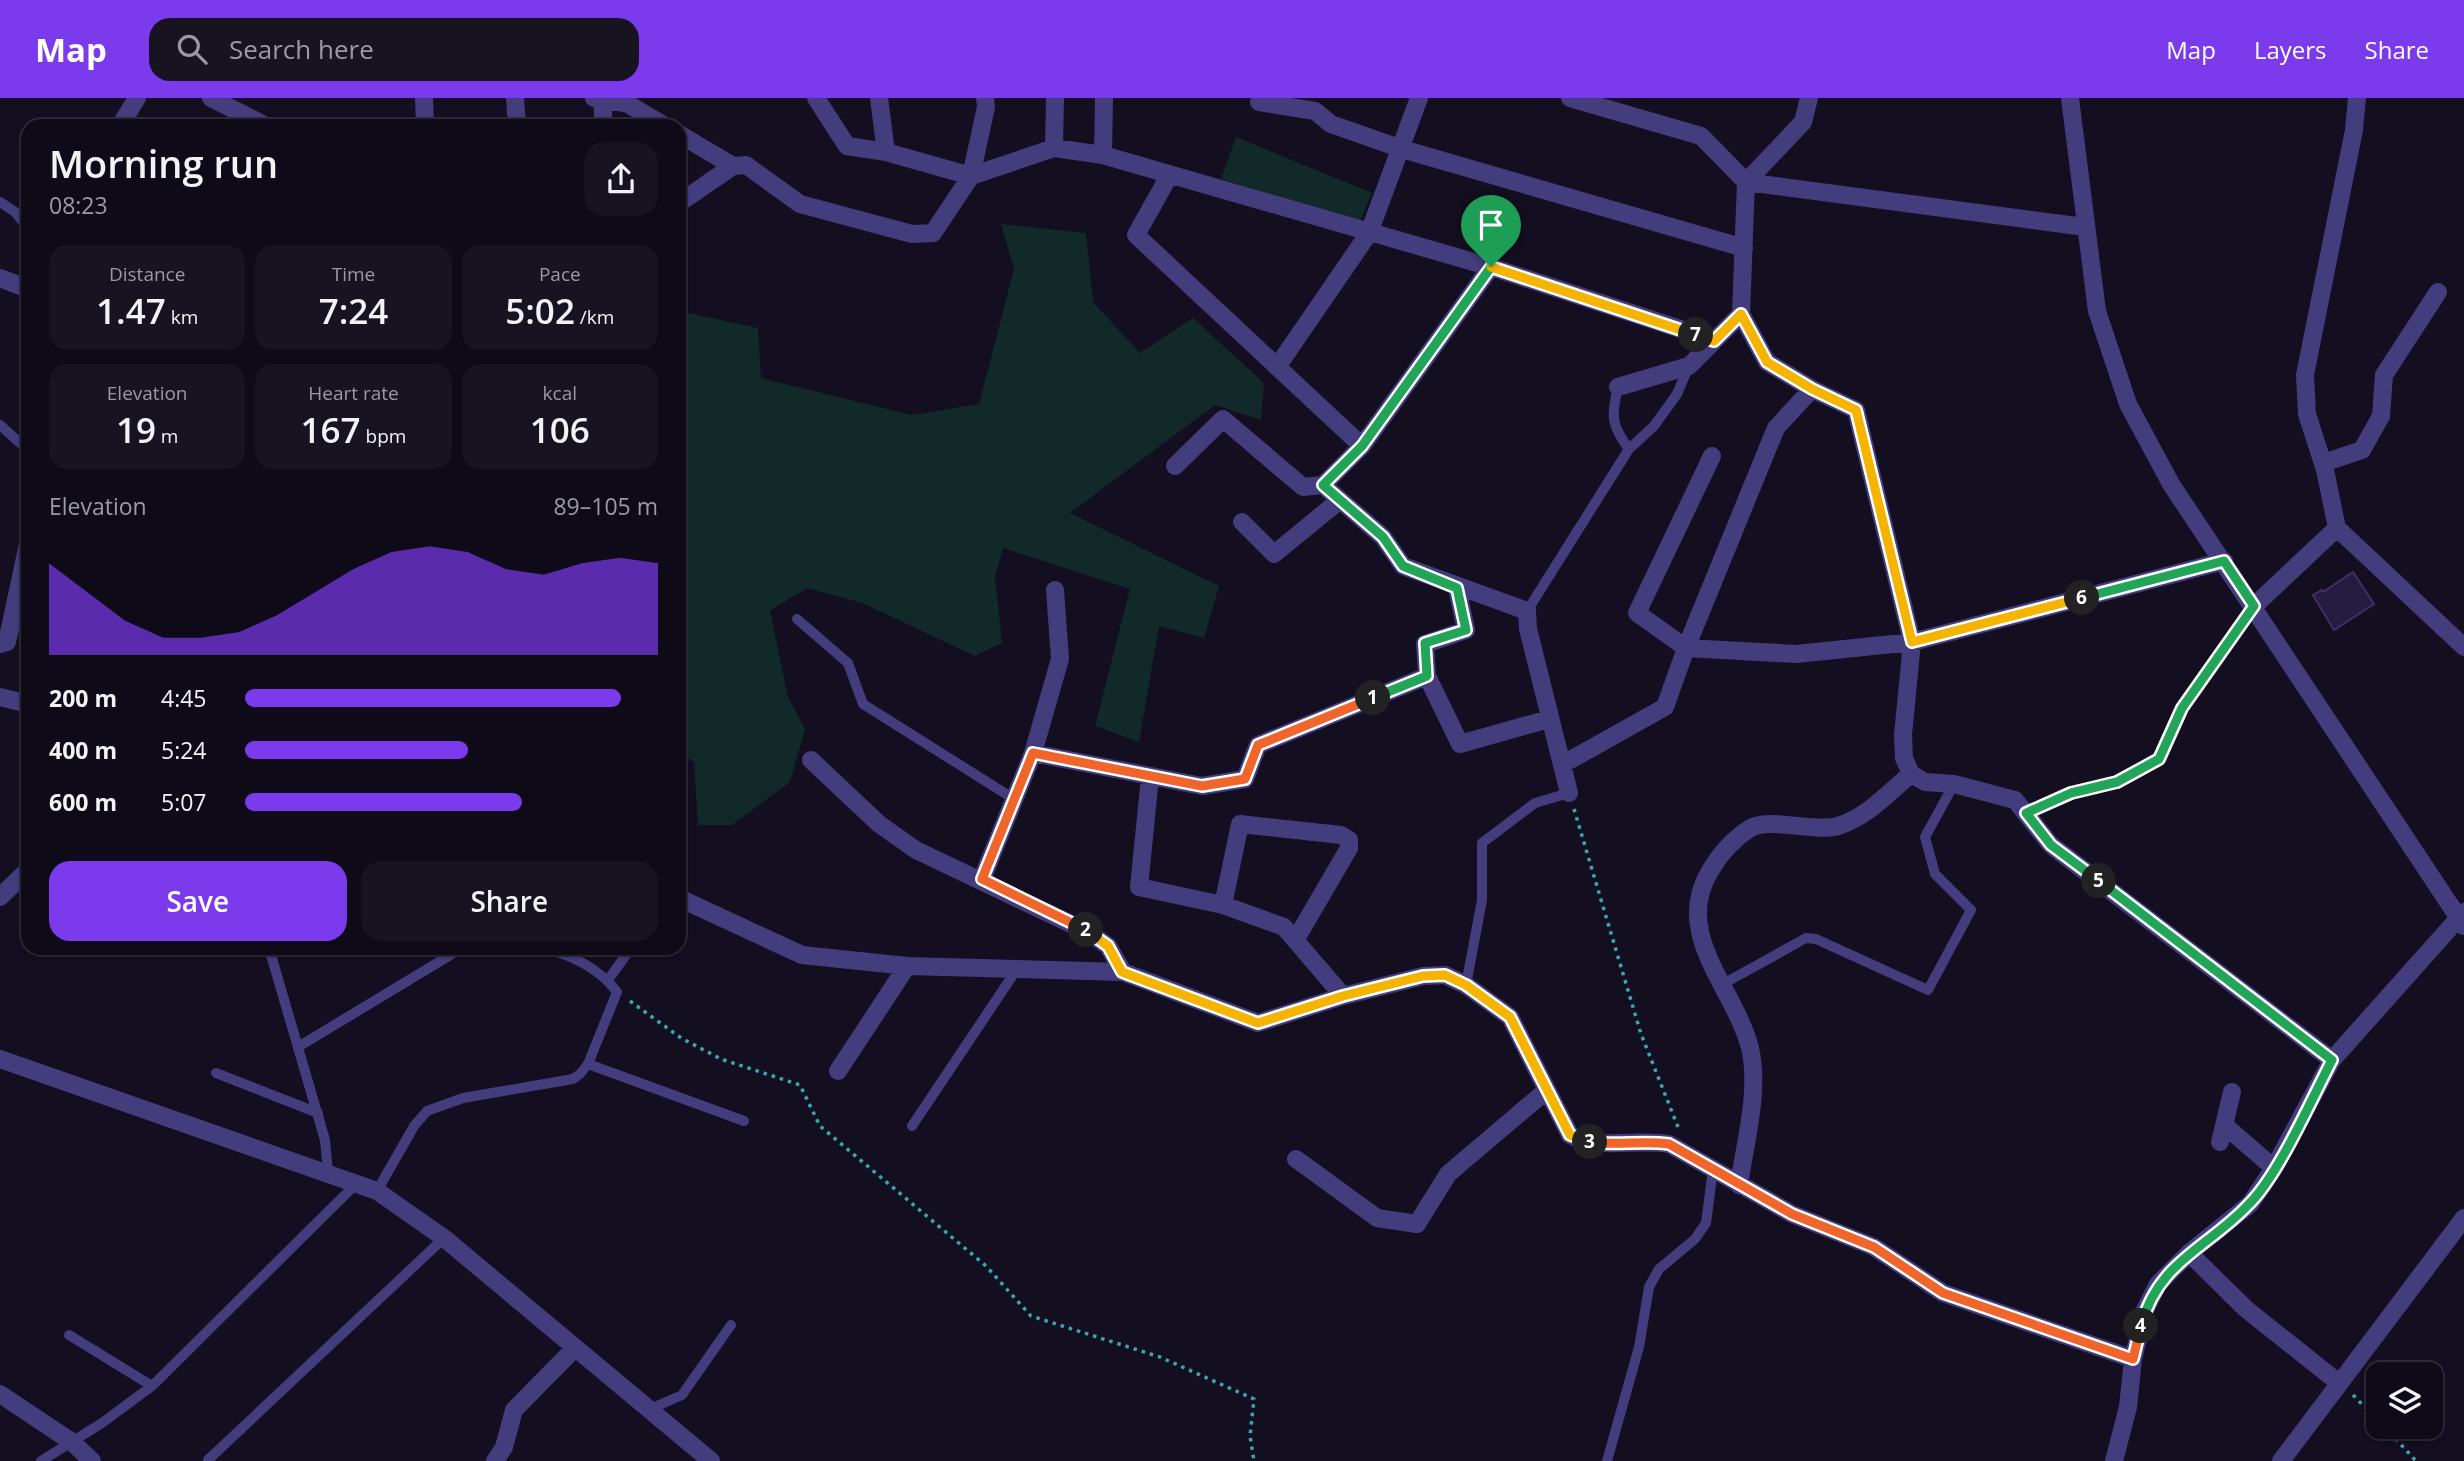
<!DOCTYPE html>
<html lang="en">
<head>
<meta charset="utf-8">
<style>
  body { margin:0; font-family:"Open Sans",sans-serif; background:#171321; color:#f1f3f6; height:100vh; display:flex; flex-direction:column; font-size:26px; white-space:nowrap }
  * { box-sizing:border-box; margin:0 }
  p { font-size:23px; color:#9b9aa2 }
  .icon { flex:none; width:38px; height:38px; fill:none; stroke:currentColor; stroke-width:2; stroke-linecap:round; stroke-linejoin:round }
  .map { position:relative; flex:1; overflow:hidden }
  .drawer { position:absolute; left:21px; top:21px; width:665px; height:836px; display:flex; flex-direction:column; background:#0e0a18; border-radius:21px; box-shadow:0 2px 5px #0004,0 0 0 2px #2e2b37 }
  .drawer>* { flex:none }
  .fabs { position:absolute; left:2366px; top:1264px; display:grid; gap:14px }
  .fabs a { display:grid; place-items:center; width:77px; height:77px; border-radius:14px; background:#0e0a18; box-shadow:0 2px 5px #0004,0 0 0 2px #2e2b37; font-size:35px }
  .pin { position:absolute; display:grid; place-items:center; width:60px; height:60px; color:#fff; margin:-72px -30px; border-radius:50% 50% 50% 0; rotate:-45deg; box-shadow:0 0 7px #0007 }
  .pin .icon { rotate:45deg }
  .km { position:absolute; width:35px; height:35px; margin:-18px; border-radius:50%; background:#222; color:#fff; font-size:19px; line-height:35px; text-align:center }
  .round { display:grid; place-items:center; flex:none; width:74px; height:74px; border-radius:21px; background:#171321 }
  .head { display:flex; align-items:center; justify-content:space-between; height:119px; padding:0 28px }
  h1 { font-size:38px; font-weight:600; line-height:52px }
  .metrics { display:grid; grid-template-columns:repeat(3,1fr); gap:10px; height:119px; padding:7px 28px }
  .metrics div { display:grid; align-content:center; border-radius:18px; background:#171321; text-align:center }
  .metrics b { font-size:35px; font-weight:600 }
  .metrics small { font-size:19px; font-weight:400 }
  .metrics p { font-size:19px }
  .chart { height:196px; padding:14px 28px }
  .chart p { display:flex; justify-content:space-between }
  .chart svg { width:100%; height:126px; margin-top:7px; fill:#7c3aed; opacity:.7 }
  .action { display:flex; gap:14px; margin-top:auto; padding:14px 28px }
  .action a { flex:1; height:80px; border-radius:21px; background:#7c3aed; color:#fff; font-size:28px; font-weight:600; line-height:80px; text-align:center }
  .action a+a { background:#171321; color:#f1f3f6 }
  ul { padding:0 28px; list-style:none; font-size:23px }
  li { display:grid; grid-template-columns:112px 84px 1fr; align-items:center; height:52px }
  li i { height:18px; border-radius:9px; background:#7c3aed }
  header { display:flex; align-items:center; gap:42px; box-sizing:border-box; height:98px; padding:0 35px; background:#7c3aed; color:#fff }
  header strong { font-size:33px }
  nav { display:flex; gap:38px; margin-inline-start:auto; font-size:24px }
  .search { width:490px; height:63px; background:#171321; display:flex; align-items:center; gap:18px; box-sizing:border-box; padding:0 24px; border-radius:21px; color:#9b9aa2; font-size:26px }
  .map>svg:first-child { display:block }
  .green { fill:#12292a }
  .building { fill:#261b40; stroke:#3f2e6b; stroke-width:2 }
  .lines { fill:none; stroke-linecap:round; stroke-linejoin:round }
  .path { stroke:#34aaac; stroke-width:3.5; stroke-dasharray:3.5 5; stroke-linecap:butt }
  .service { stroke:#433c7d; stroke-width:10 }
  .minor { stroke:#433c7d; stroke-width:18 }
  .tertiary { stroke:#433c7d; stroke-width:18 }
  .split-1-casing { stroke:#fff; stroke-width:14 }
  .split-2-casing { stroke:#fff; stroke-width:14 }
  .split-3-casing { stroke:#fff; stroke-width:14 }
  .split-4-casing { stroke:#fff; stroke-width:14 }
  .split-5-casing { stroke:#fff; stroke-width:14 }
  .split-6-casing { stroke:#fff; stroke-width:14 }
  .split-7-casing { stroke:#fff; stroke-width:14 }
  .split-8-casing { stroke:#fff; stroke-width:14 }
  .split-1 { stroke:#22a559; stroke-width:9 }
  .split-2 { stroke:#f0652b; stroke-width:9 }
  .split-3 { stroke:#f5b400; stroke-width:9 }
  .split-4 { stroke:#f0652b; stroke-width:9 }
  .split-5 { stroke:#22a559; stroke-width:9 }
  .split-6 { stroke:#22a559; stroke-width:9 }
  .split-7 { stroke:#f5b400; stroke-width:9 }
  .split-8 { stroke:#f5b400; stroke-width:9 }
</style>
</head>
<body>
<header>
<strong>Map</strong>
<div class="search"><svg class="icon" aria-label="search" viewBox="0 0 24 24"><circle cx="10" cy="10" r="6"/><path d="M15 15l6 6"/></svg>Search here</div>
<nav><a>Map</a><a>Layers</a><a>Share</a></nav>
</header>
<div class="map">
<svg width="2464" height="1363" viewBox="0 0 2464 1363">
  <rect width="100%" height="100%" fill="#130e20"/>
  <path class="green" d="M 1236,39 L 1372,95 L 1359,125 L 1221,81 Z
    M 1001,126 L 1086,135 L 1093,204 L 1140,255 L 1193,220 L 1264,285 L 1261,322 L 1215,307 L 1070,415 L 1219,488 L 1204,540 L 1159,528 L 1139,644 L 1095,628 L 1130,491 L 1003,450 L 995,479 L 1002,545 L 975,558 L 862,505 L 807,490 L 770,513 L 788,599 L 805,631 L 790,684 L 732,727 L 698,727 L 694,664 L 679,654 L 679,213 L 758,230 L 761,280 L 911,317 L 979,306 L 1014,171 Z"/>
  <path class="building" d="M 2353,474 L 2374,506 L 2334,532 L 2313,497 L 2322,492 L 2323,494 Z"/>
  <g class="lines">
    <path class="path" d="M 2044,707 L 2071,695 L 2117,684 L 2159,661 L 2182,610 L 2241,527
      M 1574,711 L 1641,936 L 1678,1029
      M 630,903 L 681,940 L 721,961 L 800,987 L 820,1028 L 986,1168 L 1031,1218 L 1160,1259 L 1254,1301 L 1250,1338 L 1254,1363
      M 2353,1297 L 2378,1323
      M 2384,1328 L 2416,1363"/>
    <path class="service" d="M 0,104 L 15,114 L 28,130
      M 1618,289 C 1611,318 1611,327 1629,351
      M 0,327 L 28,352
      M 1527,513 L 1629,351 L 1654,328 L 1677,296 L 1689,268
      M 797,521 L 848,565 L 863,606 L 1014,701
      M 269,850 L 325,1042 L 328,1073
      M 608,882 L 631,850
      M 1723,886 L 1806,840 L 1816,841 L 1928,892 L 1971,812 L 1935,776 L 1925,739 L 1954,686
      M 1466,887 L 1482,802 L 1482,745 L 1535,705 L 1569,695
      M 298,949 L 462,850
      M 588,966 L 744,1023
      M 216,975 L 318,1015
      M 912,1028 L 1017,871
      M 377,1093 L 414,1028 L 427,1013 L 463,1000 L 573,981 L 580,976 L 588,966 L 617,894 C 599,870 573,858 544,850
      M 69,1237 L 152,1288
      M 650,1311 L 682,1297 L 731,1227
      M 208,1362 L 444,1140
      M 41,1363 L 102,1325 L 152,1288 L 356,1086
      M 1607,1363 L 1639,1249 L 1649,1189 L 1659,1171 L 1695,1141 L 1706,1125 L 1713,1071"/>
    <path class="minor" d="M 211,0 L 266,28
      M 424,0 L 425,28
      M 515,0 L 517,28
      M 594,0 L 628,6 L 665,28
      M 816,0 L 847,48 L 886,54 L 971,78 L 1054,50 L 1103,57 L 1491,169 L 1714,242
      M 879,0 L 886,54
      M 1570,0 L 1701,38 L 1746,84 L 2085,129
      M 2357,0 L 2354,32 L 2305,277 L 2307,316 L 2325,372 L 2337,430 L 2464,549
      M 602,3 L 604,28
      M 1259,4 L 1315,13 L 1331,26 L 1402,51 L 1744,150
      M 120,28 L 137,0
      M 679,36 L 733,68
      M 1054,50 L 1055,0
      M 1103,57 L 1104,0
      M 1169,78 L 1136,137 L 1362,348
      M 679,105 L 733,68 L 746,67 L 800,106 L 912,136 L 933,135 L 971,78 L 986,9 L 985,0
      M 0,180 L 28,191
      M 1741,216 L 1767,264 L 1812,291 L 1856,312 L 1912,544 L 1903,637 L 1904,660 L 1911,676 L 1925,684 L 1954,686 L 2015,702 L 2051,747 L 2332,962
      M 1277,269 L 1369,135 L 1419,0
      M 1618,289 L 1689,268 L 1741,216 L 1746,84 L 1803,24 L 1809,0
      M 1712,358 L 1637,515 L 1686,550 L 1796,556 L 1912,544 L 2224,463
      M 2323,365 L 2362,352 L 2381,318 L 2384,277 L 2438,194
      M 1175,368 L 1223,321 L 1303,389 L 1323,387 L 1362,348 L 1491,169
      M 1323,387 L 1383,439 L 1403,468 L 1527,513 L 1528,531 L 1569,695
      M 1242,424 L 1274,456 L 1340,402
      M 1457,490 L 1466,532 L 1425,546 L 1427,578 L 1460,646 L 1549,621
      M 2254,508 L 2337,430
      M 0,546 L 7,544 L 28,446
      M 0,599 L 28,606
      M 1033,655 L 1202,688 L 1245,681 L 1258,647 L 1427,578
      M 811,662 L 879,726 L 916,752 L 1090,835 L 1108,848 L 1123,874
      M 1563,666 L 1665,609 L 1686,550 L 1776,330 L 1812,291
      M 1150,679 L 1139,789 L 1223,807 L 1284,829 L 1343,898
      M 982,781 L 1033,655 L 1060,561 L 1055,492
      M 0,799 L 28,772
      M 679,800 L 802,857 L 907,868 L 1123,874 L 1258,925 L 1343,898 L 1423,878 L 1445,877 L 1466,887 L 1510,919 L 1570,1037 C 1602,1053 1636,1040 1669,1046 L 1792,1116 L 1874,1149 L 1943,1195 L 2133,1261
      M 1223,807 L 1240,726 L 1341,737 L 1349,742 L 1349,750 L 1296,841
      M 0,961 L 377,1093 L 444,1140 L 711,1363
      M 838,973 L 907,868
      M 2224,1027 L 2274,1070
      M 2220,1044 L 2232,994
      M 1296,1061 L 1377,1120 L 1417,1126 L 1448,1076 L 1547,992
      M 1739,1087 C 1745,1044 1760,993 1750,950 C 1734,889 1672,836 1710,773 C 1720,756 1732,742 1749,731 C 1768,718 1814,735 1838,728 C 1867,719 1888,695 1911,676
      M 2189,1155 L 2246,1211 L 2339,1285
      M 0,1296 L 72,1344 L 92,1363
      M 495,1363 L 504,1349 L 514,1312 L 574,1251
      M 2114,1363 L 2128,1309 L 2133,1261 L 2145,1212 L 2158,1186 L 2189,1155 L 2250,1106 L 2274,1070 L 2332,962 L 2464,814"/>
    <path class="tertiary" d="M 2070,0 L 2097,213 L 2128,306 L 2171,386 L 2464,828
      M 2281,1363 L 2464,1120"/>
  </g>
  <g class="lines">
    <defs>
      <path id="split-1" d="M 1373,600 L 1427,578 L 1425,545 L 1466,532 L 1457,490 L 1403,468 L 1383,439 L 1323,387 L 1362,348 L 1491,169"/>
      <path id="split-2" d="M 1086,832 L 982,781 L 1033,655 L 1202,688 L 1245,681 L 1258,647 L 1373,600"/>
      <path id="split-3" d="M 1086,832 L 1108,848 L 1122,874 L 1258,925 L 1343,898 L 1423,878 L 1445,877 L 1466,887 L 1510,919 L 1570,1037 L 1590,1044"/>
      <path id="split-4" d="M 1590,1044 C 1617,1048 1643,1042 1669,1046 L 1792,1116 L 1874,1149 L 1943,1195 L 2133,1261 L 2141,1228"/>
      <path id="split-5" d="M 2099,783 L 2332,962 C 2311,1002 2279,1076 2249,1106 C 2208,1150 2158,1163 2141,1228"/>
      <path id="split-6" d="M 2082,500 L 2224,463 L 2254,508 L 2182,610 L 2159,661 L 2117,684 L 2071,695 L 2026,715 L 2051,747 L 2099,783"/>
      <path id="split-7" d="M 1696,237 L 1714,243 L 1741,216 L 1767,264 L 1812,291 L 1856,312 L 1912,544 L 2082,500"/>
      <path id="split-8" d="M 1491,169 L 1696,237"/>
    </defs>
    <use href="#split-1" class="split-1-casing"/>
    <use href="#split-2" class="split-2-casing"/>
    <use href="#split-3" class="split-3-casing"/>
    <use href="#split-4" class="split-4-casing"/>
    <use href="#split-5" class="split-5-casing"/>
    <use href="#split-6" class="split-6-casing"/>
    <use href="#split-7" class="split-7-casing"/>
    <use href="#split-8" class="split-8-casing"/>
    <use href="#split-1" class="split-1"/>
    <use href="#split-2" class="split-2"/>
    <use href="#split-3" class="split-3"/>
    <use href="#split-4" class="split-4"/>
    <use href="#split-5" class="split-5"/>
    <use href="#split-6" class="split-6"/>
    <use href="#split-7" class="split-7"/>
    <use href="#split-8" class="split-8"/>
  </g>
</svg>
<div class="fabs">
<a><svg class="icon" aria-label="layers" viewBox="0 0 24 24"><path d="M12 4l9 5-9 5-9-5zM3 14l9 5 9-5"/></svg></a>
</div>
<div class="pin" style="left:1491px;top:169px;background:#1e9e55"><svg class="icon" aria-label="arrive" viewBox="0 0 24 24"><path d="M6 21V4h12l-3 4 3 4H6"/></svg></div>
<b class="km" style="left:1373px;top:600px">1</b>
<b class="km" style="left:1086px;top:832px">2</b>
<b class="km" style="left:1590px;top:1044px">3</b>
<b class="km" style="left:2141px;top:1228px">4</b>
<b class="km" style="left:2099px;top:783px">5</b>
<b class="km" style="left:2082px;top:500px">6</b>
<b class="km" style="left:1696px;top:237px">7</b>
<section class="drawer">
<div class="head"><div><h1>Morning run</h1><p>08:23</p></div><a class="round"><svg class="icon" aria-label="share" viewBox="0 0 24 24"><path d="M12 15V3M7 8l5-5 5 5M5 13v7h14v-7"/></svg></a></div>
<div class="metrics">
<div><p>Distance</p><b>1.47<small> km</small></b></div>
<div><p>Time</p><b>7:24</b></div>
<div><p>Pace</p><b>5:02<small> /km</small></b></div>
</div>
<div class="metrics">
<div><p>Elevation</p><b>19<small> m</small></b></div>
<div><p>Heart rate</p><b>167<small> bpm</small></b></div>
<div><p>kcal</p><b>106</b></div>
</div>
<div class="chart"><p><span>Elevation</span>89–105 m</p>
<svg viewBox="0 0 160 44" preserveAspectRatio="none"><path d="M0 44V12L10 22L20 32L30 38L40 38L50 36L60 30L70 22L80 14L90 8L100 6L110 8L120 14L130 16L140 12L150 10L160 12V44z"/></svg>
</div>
<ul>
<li><b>200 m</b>4:45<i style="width:91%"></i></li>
<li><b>400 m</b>5:24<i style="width:54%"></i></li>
<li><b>600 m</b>5:07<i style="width:67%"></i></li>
</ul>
<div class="action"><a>Save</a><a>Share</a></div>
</section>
</div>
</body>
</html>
